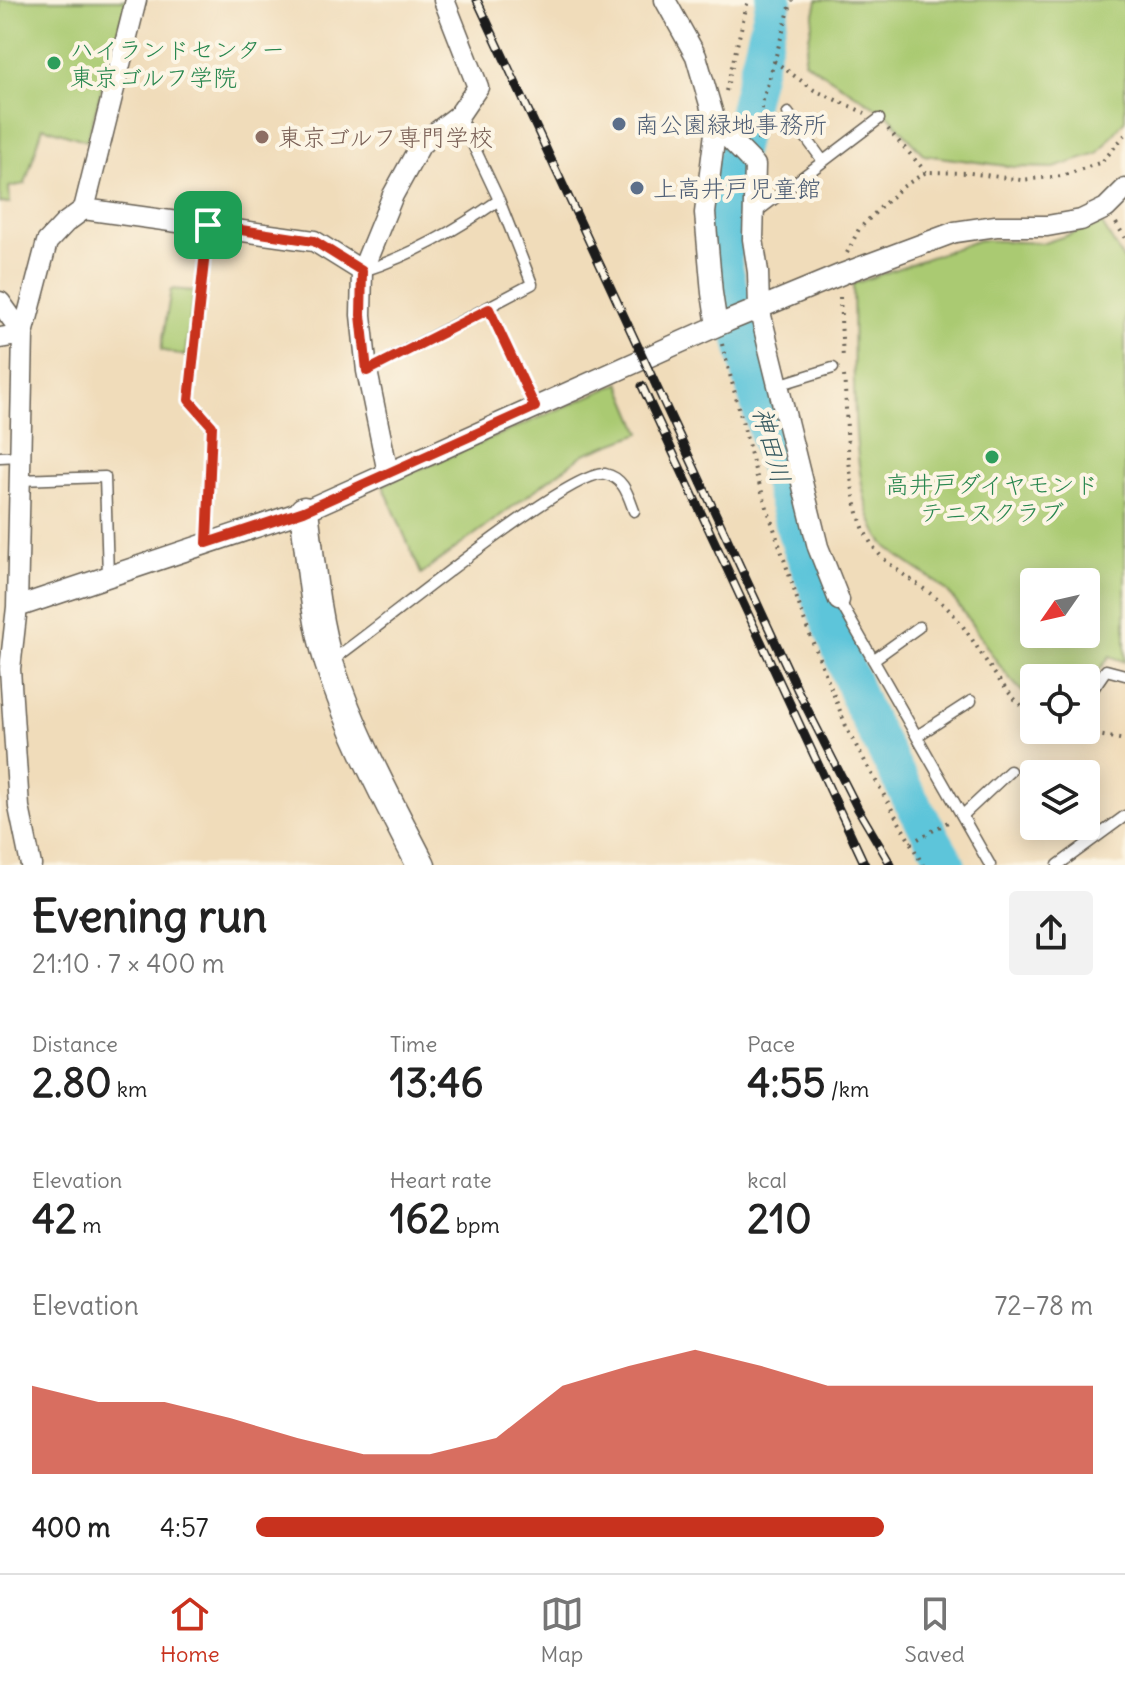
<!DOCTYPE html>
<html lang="en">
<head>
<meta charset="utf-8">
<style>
  body { margin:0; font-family:Delius,"Klee One",sans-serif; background:#f2f2f2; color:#222; height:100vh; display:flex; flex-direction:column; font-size:30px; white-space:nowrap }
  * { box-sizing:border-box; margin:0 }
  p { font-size:26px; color:#767676 }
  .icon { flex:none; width:44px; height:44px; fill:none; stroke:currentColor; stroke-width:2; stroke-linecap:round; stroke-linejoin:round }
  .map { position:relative; height:865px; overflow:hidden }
  .drawer { display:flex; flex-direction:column; background:#fff; flex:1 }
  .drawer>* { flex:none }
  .needle { width:52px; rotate:236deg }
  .tools { position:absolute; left:1020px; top:568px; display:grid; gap:16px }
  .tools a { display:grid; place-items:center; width:80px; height:80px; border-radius:8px; background:#fff; box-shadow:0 4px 20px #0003; font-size:40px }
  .pin { position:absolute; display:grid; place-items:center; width:68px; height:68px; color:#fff; margin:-34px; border-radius:16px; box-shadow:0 4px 12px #0006 }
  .round { display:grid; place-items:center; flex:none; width:84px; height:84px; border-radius:8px; background:#f2f2f2 }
  .headline { display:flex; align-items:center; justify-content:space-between; height:136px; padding:0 32px }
  h1 { font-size:44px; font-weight:700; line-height:60px }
  .figures { display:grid; grid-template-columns:repeat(3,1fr); gap:12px; height:136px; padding:8px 32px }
  .figures div { display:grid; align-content:center }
  .figures b { font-size:40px; font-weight:700 }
  .figures small { font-size:22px; font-weight:400 }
  .figures p { font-size:22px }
  .chart { height:224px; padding:16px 32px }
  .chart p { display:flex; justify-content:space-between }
  .chart svg { width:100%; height:144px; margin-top:8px; fill:#c8321e; opacity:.7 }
  ul { padding:0 32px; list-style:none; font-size:26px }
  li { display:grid; grid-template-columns:128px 96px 1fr; align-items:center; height:60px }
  li i { height:20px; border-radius:10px; background:#c8321e }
  .menu { display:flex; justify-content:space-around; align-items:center; height:112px; border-top:2px solid #e0e0e0; background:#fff; font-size:22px; color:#767676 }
  .menu a { display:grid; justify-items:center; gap:4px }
  .menu .on { color:#c8321e }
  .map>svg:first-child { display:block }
  .green { fill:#aaca72; stroke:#637347; stroke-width:2; fill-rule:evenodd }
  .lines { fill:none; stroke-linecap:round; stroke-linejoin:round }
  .river { stroke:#5dc5da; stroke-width:36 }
  .lane-casing { stroke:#665f53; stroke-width:13 }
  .street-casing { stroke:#665f53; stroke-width:23 }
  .secondary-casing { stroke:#665f53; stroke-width:31 }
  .path { stroke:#665f53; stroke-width:4; stroke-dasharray:2 6; stroke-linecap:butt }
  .lane { stroke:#fff; stroke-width:10 }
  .street { stroke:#fff; stroke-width:20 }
  .secondary { stroke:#fff; stroke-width:28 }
  .rail-casing { stroke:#1c1c1c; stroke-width:9 }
  .rail { stroke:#fcf5e5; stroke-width:6; stroke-dasharray:18; stroke-linecap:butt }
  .route-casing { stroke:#fff; stroke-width:16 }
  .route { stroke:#c8321e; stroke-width:10 }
  .leisure-dot { fill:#2e9e5b; stroke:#fcf5e5; stroke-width:3 }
  .service-dot { fill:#5c6f8a; stroke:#fcf5e5; stroke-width:3 }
  .education-dot { fill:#8d6e63; stroke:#fcf5e5; stroke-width:3 }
  .labels { text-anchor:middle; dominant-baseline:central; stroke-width:8; stroke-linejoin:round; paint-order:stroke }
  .leisure-label { font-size:24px; fill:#27864d; stroke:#fcf5e5; text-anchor:start }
  .service-label { font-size:24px; fill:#4e5e75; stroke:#fcf5e5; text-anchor:start }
  .education-label { font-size:24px; fill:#785e54; stroke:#fcf5e5; text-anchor:start }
  .water-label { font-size:26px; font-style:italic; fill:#33575e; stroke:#fcf5e5 }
</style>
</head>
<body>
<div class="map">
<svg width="1125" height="865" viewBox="0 0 1125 865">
  <rect width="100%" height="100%" fill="#fcf5e5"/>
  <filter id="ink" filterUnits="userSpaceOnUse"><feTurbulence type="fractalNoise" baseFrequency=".0125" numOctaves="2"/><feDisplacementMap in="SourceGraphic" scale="16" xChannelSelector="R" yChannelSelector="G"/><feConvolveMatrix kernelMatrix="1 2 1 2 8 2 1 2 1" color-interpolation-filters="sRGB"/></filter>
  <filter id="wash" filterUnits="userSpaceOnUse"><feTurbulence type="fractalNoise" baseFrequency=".006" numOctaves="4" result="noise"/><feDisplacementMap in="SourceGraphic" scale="32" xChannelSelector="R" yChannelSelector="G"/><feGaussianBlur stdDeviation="1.8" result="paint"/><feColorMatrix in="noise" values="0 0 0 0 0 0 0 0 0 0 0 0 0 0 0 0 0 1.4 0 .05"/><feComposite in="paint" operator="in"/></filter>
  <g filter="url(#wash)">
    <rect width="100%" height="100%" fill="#f0dcba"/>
    <path class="green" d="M 0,0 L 127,0 L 87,141 L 43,127 L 25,184 L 9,187 L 10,203 L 0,203 Z
      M 817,0 L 1125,0 L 1125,120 L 1098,154 L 1054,168 L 1014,167 L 924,155 L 889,116 L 804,61 Z
      M 1102,224 L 1125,262 L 1125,662 L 1110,656 L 1086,688 L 1086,678 L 1034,678 L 1034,702 C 999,675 979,630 951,596 C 933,574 895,561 880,538 C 847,487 855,347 853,284 L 979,240 L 1044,243 ZM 1034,582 L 1086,582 L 1086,634 L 1034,634 Z
      M 171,289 L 194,291 L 185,356 L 161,350 Z
      M 620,383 L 641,433 L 584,454 L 421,574 L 383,485 Z"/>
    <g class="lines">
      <path class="river" d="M 774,0 L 735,160 L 725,214 L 724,263 L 750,374 L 795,532 L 861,705 L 909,797 L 948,865"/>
    </g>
  </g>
  <g filter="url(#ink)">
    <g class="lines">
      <defs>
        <path id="lane" d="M 788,113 L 823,161
          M 754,214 L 879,119
          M 363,271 C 413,255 456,230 499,200
          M 489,309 L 535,407
          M 367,371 L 532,284 L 499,200 L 459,115
          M 778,385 L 833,368
          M 0,457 L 20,456
          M 20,480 L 105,477 L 108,576
          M 207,543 L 212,426 L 189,400 L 208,225
          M 839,600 L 990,865
          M 873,660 L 919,627
          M 331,661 C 373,633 570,468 605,474 C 624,478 628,495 634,511
          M 1086,699 L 1106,670 L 1125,675
          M 917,736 L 971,701
          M 962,816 L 1010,771
          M 1058,865 L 1125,816"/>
        <path id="street" d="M 665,0 L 696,56 L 716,125 L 705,213 L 712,293 L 717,326
          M 716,125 L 755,165 L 753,239 L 758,272 L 759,308 L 818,547 L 839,600
          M 84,209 L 314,241 L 362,271
          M 0,302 L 23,334 L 0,338
          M 388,473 L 367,371 L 361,315 L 362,271 L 393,195 L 421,144 L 459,115 L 478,87 L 444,0
          M 17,607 L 304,511 L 728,321 L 842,274 L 955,232 L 996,226 L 1047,226 L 1081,220 L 1106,208 L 1125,189
          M 31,865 L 19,807 L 10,669 L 17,607 L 23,334 L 47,242 L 65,223 L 84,209 L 136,0"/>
        <path id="secondary" d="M 304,511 C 311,561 314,615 329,663 C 352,734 387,799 421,865"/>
      </defs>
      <use href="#lane" class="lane-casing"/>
      <use href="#street" class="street-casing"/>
      <use href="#secondary" class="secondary-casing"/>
      <path class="path" d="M 774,61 L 814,90 L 865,113
        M 726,91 L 748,0
        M 888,129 L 926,172
        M 758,141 L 763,100 L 792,0
        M 1116,223 L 1125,238
        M 847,253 L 859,229 L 883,205 L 901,188 L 926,172 L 970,173 L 1021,180 L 1062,176 L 1102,162 L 1125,135
        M 840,297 L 843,360
        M 722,344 L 756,474 L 804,620 L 848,731 L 923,865
        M 844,376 C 849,428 843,521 883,558 C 908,581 937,593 958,620 C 982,650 1001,694 1034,715
        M 1071,730 L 1125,740
        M 911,843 L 948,822"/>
      <use href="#lane" class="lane"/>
      <use href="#street" class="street"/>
      <use href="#secondary" class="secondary"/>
      <defs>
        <path id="rail" d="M 477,0 L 798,691 L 858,809 L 891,865
          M 642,386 L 865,865"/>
      </defs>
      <use href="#rail" class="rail-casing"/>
      <use href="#rail" class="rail"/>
    </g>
  </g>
  <g class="lines" filter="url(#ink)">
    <defs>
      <path id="route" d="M 208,225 L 314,241 L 362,271 L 361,315 L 367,371 L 489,309 L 535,407 L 304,511 L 207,543 L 212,426 L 189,400 Z"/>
    </defs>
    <use href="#route" class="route-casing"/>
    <use href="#route" class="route"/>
  </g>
  <g class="leisure-dot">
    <circle cx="54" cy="63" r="8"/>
    <circle cx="992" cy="457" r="8"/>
  </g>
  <g class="service-dot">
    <circle cx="619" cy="124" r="8"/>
    <circle cx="637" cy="188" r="8"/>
  </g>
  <circle class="education-dot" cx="262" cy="137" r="8"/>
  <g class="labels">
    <g class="leisure-label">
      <text x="70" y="49">ハイランドセンター<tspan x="70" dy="28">東京ゴルフ学院</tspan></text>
      <text x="992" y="484" text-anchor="middle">高井戸ダイヤモンド<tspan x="992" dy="28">テニスクラブ</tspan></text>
    </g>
    <g class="service-label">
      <text x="635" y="124">南公園緑地事務所</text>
      <text x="653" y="188">上高井戸児童館</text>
    </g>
    <g class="education-label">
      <text x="278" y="137">東京ゴルフ専門学校</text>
    </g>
    <g class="water-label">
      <text transform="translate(772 445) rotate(75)">神田川</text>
    </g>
  </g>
</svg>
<div class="tools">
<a><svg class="needle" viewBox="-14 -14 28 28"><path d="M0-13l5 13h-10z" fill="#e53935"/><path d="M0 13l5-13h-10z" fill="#767676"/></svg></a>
<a><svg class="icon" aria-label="locate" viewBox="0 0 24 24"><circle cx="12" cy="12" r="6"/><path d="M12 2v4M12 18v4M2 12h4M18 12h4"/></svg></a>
<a><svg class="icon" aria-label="layers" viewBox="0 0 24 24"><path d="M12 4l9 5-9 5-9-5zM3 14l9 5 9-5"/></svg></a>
</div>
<div class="pin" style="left:208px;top:225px;background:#1e9e55"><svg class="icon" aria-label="arrive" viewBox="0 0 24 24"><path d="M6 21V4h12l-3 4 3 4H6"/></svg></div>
</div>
<section class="drawer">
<div class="headline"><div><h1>Evening run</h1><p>21:10 · 7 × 400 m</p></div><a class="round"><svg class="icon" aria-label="share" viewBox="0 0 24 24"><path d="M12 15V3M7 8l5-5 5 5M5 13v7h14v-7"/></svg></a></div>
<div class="figures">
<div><p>Distance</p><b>2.80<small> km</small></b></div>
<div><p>Time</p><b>13:46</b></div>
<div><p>Pace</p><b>4:55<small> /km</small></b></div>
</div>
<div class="figures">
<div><p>Elevation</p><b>42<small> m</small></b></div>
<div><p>Heart rate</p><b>162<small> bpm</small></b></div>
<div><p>kcal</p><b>210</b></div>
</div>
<div class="chart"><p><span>Elevation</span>72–78 m</p>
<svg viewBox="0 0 160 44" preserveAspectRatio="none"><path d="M0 44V17L10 22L20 22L30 27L40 33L50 38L60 38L70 33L80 17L90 11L100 6L110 11L120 17L130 17L140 17L150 17L160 17V44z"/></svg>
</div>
<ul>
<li><b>400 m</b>4:57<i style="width:75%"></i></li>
</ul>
</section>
<nav class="menu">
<a class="on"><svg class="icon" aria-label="home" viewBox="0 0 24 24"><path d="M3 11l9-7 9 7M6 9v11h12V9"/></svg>Home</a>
<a><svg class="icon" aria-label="map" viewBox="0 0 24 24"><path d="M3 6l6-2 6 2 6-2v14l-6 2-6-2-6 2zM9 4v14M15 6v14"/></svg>Map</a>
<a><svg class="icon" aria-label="saved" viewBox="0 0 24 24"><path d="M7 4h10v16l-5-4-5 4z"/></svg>Saved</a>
</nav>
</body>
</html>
